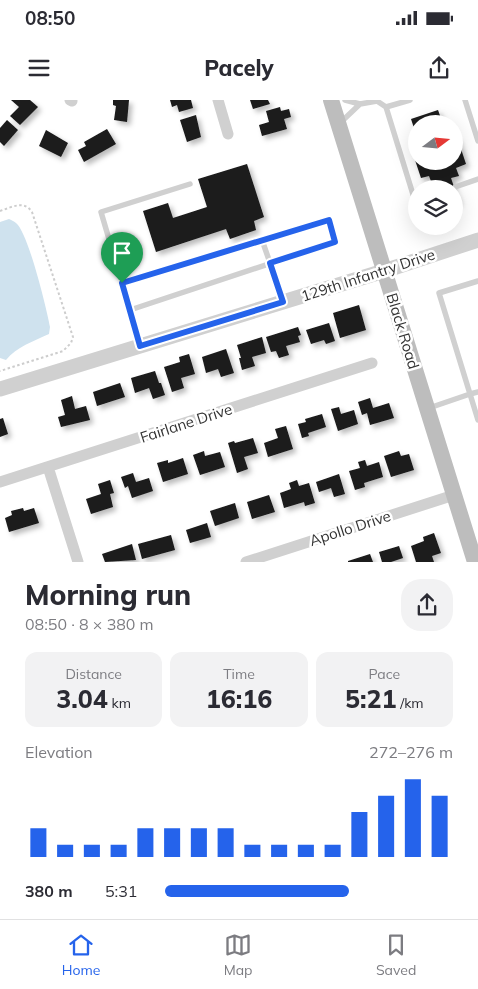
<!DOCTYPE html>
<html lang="en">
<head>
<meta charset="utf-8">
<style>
  body { margin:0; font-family:Mulish,sans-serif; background:#f2f2f3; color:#2b2b33; height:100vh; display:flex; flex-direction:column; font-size:19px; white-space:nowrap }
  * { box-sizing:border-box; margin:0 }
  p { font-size:16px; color:#7c7c81 }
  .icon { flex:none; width:28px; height:28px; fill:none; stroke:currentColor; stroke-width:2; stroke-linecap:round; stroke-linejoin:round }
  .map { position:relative; height:462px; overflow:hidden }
  .side { display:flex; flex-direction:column; background:#fff; flex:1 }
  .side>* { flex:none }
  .needle { width:32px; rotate:74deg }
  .fabs { position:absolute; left:408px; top:15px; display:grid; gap:10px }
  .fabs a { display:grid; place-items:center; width:55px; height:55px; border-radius:50%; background:#fff; box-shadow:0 5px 20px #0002; font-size:25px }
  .pin { position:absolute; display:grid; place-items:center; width:42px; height:42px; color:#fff; margin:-51px -21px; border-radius:50% 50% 50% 0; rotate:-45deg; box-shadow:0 0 5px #0007 }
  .pin .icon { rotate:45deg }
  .round { display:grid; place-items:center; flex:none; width:52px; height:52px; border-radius:20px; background:#f2f2f3 }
  .head { display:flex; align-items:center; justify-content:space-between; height:85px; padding:0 25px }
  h1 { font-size:28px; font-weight:800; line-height:38px }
  .figures { display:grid; grid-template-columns:repeat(3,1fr); gap:8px; height:85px; padding:5px 25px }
  .figures div { display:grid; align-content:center; border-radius:12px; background:#f2f2f3; text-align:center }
  .figures b { font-size:25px; font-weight:800 }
  .figures small { font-size:14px; font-weight:400 }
  .figures p { font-size:14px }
  .chart { height:140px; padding:10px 25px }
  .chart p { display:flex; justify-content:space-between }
  .chart svg { width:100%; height:90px; margin-top:5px; stroke:#2563eb; stroke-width:6 }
  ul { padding:0 25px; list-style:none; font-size:16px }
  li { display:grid; grid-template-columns:80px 60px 1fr; align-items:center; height:38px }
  li i { height:12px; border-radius:6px; background:#2563eb }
  .status { display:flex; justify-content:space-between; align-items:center; height:35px; padding:0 25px; background:#fff; direction:ltr }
  .status svg { height:14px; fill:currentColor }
  header { display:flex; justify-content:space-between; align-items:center; height:65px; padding:0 25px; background:#fff; font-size:22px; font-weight:800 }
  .tab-bar { display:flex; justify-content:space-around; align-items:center; height:70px; border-top:1px solid #e1e1e2; background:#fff; font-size:14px; color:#7c7c81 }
  .tab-bar a { display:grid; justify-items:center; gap:2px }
  .tab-bar .active { color:#2563eb }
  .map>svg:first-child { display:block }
  .water { fill:#cfe2ee }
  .building { fill:#1a1a1a; filter:url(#shadow) }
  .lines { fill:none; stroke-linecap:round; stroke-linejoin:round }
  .path { stroke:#cdcdcd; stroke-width:2; stroke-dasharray:2.5 2.5; stroke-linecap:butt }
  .service { stroke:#d0d0d0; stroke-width:5.5 }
  .minor { stroke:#d0d0d0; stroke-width:11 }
  .tertiary { stroke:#d0d0d0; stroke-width:15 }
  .secondary { stroke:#bdbdbd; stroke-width:16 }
  .route-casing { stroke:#fff; stroke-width:10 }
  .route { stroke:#2563eb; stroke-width:6 }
  .labels { text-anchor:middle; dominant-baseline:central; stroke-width:5; stroke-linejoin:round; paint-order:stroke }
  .street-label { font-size:15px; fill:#333; stroke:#fff }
</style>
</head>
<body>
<div class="status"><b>08:50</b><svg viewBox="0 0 49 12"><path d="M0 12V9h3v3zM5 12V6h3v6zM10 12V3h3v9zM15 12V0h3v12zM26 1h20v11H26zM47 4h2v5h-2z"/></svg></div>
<header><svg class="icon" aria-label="menu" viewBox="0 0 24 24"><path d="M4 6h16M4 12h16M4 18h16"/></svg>Pacely<svg class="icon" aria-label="share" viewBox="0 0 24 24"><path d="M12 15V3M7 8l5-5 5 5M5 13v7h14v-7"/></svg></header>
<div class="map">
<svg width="478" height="462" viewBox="0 0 478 462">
  <defs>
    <filter id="shadow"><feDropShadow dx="3.5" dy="3.5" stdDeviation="2.5" flood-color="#0004"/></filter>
  </defs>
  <rect width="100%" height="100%" fill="#fff"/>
  <path class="water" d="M 9,119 C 11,120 14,121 16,123 C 28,132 47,210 50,227 L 49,234 C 34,241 16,247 6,260 L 0,258 L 0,122 Z"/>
  <path class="building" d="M 11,0 L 30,0 L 38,7 L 20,25 L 10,16 L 19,7 Z
    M 113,0 L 129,0 L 127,22 L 114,20 L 116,6 L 113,5 Z
    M 170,0 L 191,0 L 193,8 L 179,12 L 177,5 L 172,7 Z
    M 250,0 L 268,0 L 270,4 L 253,9 Z
    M 280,7 L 281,11 L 289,9 L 291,17 L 284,19 L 287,29 L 262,36 L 259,25 L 269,22 L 266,11 Z
    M 438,10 L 443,24 L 416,24 L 416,34 L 411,19 Z
    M 196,15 L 201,37 L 187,42 L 180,20 Z
    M 7,20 L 18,30 L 4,46 L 0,42 L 0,28 Z
    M 107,29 L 116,44 L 84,62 L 78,50 L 86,46 L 84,42 Z
    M 46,30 L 68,43 L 61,57 L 39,46 Z
    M 457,37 L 466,64 L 456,68 L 459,76 L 451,78 L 459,102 L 454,104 L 454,89 L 440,89 L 438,82 L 432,84 L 429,76 L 421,78 L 412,51 L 416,49 L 416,61 L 454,61 L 454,38 Z
    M 247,64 L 264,117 L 254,121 L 256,130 L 230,139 L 226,129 L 156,152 L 143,111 L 168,103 L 173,118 L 207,107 L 198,79 Z
    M 359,205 L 366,230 L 340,238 L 333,213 Z
    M 329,223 L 335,241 L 326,244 L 324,240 L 311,244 L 306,230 Z
    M 298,227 L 301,235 L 298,236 L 300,242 L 286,246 L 289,255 L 279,258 L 276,251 L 271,252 L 266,237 Z
    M 262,237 L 266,253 L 252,257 L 255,266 L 242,270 L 239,258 L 241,258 L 237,245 Z
    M 226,249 L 234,273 L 221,277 L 218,269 L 206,273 L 202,257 Z
    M 189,254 L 195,274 L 181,278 L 184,288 L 172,292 L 164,267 L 180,262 L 179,257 Z
    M 155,271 L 159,283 L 161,283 L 165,295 L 153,299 L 149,288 L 135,293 L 131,278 Z
    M 120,283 L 125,297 L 97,306 L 93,292 Z
    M 72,296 L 75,309 L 86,306 L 90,320 L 61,327 L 58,317 L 65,315 L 61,300 Z
    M 370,298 L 373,308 L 389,303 L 394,318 L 370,325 L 367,313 L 362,315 L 358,302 Z
    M 339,307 L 341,314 L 354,310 L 358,324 L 338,331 L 331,309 Z
    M 322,314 L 326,327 L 308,333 L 309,336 L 302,338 L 298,324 L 306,322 L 305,319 Z
    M 3,318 L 8,334 L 0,337 L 0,319 Z
    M 286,326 L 293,349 L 268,357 L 264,343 L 278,338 L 275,329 Z
    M 253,338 L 258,353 L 244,357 L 248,369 L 237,373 L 228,343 L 234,341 L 235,343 Z
    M 204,351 L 205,356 L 220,352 L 225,367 L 200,375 L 193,355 Z
    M 399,351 L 401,356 L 409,354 L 414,370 L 391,377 L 384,356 Z
    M 183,358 L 188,374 L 163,382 L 157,363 L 168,360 L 168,363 Z
    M 365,360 L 367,366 L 379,362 L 383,377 L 364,383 L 365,387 L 355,390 L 349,371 L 360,368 L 358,362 Z
    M 133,373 L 136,382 L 149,378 L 153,391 L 132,398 L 128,386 L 125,388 L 121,377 Z
    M 339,374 L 345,394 L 334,397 L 331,388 L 319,392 L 316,382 Z
    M 110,380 L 114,393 L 110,394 L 113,407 L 91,414 L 86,399 L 101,394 L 98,384 Z
    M 297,380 L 299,386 L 309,383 L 315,403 L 305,406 L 304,402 L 284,408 L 280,393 L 291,389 L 289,383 Z
    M 269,395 L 275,412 L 252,419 L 247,402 Z
    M 235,403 L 239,418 L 215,426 L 210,411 Z
    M 23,408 L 24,411 L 34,408 L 39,423 L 9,432 L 5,418 L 12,415 L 11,411 Z
    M 207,423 L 211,437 L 190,443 L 186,430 Z
    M 434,433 L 441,453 L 432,456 L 434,462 L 416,462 L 411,446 L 424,441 L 423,437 Z
    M 171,435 L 175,450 L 142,459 L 138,444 Z
    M 132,444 L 136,460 L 105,462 L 102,454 Z
    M 399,446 L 403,458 L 391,462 L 382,462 L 379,452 Z
    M 370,454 L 373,462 L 348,462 L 348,461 Z"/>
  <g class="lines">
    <path class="path" d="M 0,111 C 12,107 24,100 32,112 L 73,237 L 71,243 L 63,251 L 0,271"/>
    <path class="service" d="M 345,0 L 360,4 L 377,1 L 386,7 L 415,101 L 416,101
      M 465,0 L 478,41
      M 386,7 L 410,0
      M 340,23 L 360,4
      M 455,87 L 478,79
      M 262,140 L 283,200
      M 122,183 L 329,120 L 335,142 L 130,210
      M 140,244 L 101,112 L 190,84
      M 478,292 L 470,294 L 478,320
      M 429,308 L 470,294 L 439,193 L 478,181"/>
    <path class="minor" d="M 70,0 L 72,1
      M 218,0 L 228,34
      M 48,367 L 78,462
      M 0,382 L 372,263
      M 246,462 L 454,395"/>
    <path class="tertiary" d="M 0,289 L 384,171 L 478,140"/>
    <path class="secondary" d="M 331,0 L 475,462"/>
  </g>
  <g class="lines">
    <defs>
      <path id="route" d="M 329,120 L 335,142 L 270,163 L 283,202 L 140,246 L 122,183 Z"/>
    </defs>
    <use href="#route" class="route-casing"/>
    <use href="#route" class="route"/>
  </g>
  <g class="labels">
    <g class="street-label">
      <text transform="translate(368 175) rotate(-18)">129th Infantry Drive</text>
      <text transform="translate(403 231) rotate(73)">Black Road</text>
      <text transform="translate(186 323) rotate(-18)">Fairlane Drive</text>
      <text transform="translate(350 428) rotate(-18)">Apollo Drive</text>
    </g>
  </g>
</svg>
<div class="fabs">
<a><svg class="needle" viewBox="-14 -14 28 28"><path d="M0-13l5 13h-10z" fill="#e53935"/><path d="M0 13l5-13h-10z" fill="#7c7c81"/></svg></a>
<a><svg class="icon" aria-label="layers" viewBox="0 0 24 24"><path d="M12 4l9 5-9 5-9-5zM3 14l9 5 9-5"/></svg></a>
</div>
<div class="pin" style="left:122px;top:183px;background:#1e9e55"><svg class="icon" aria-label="arrive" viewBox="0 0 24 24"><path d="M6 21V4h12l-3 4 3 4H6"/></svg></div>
</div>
<section class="side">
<div class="head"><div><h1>Morning run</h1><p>08:50 · 8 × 380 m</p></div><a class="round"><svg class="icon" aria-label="share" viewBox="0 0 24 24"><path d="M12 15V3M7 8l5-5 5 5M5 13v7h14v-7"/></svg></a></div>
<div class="figures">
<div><p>Distance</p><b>3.04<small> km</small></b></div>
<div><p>Time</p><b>16:16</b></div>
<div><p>Pace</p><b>5:21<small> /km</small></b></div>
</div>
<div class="chart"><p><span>Elevation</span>272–276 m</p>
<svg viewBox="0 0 160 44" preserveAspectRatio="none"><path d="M5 44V30M15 44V38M25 44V38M35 44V38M45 44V30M55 44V30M65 44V30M75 44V30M85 44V38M95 44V38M105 44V38M115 44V38M125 44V22M135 44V14M145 44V6M155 44V14"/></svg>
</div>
<ul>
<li><b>380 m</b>5:31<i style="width:64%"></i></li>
</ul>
</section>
<nav class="tab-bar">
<a class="active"><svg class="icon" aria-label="home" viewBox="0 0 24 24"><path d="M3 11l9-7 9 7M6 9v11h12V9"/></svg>Home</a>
<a><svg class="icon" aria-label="map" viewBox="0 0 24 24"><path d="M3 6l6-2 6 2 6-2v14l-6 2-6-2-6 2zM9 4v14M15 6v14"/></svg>Map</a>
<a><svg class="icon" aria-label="saved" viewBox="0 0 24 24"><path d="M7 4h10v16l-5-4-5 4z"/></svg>Saved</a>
</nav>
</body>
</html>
